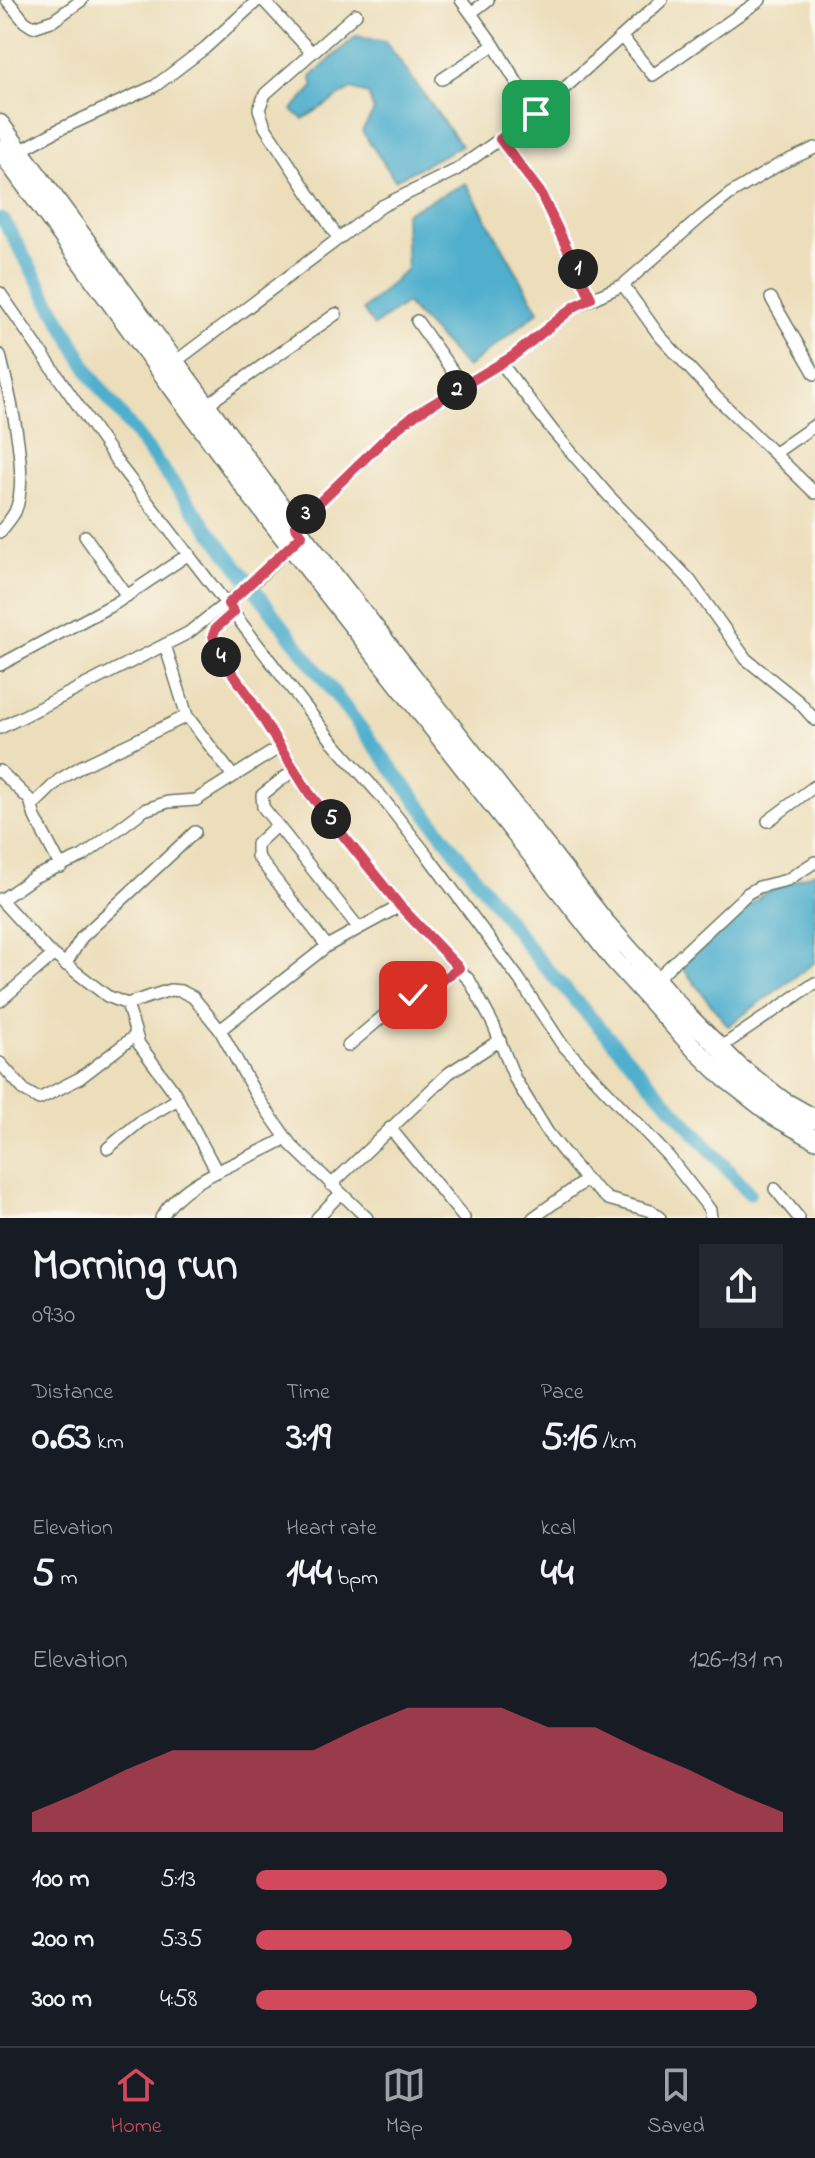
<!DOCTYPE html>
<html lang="en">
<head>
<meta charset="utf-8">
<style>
  body { margin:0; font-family:"Indie Flower",sans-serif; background:#242831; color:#f1f3f6; height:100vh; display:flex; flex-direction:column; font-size:30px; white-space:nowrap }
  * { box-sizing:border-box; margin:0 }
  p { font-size:26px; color:#9ea1a6 }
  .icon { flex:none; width:44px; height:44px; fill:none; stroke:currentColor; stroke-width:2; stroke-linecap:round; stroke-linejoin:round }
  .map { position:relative; height:1218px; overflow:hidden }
  .panel { display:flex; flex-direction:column; background:#171b24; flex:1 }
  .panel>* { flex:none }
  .pin { position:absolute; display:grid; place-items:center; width:68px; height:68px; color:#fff; margin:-34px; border-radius:16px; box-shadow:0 4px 12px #0006 }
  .km { position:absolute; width:40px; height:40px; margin:-20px; border-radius:50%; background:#222; color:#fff; font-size:22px; line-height:40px; text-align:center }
  .round { display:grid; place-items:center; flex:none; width:84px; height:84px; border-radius:0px; background:#242831 }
  .summary { display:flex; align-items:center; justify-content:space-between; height:136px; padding:0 32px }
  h1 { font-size:44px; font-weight:800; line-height:60px }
  .figures { display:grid; grid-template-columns:repeat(3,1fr); gap:12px; height:136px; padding:8px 32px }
  .figures div { display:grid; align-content:center }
  .figures b { font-size:40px; font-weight:800 }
  .figures small { font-size:22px; font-weight:400 }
  .figures p { font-size:22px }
  .chart { height:224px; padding:16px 32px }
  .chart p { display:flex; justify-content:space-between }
  .chart svg { width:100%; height:144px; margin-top:8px; fill:#d1495b; opacity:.7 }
  ul { padding:0 32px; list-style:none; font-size:26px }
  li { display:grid; grid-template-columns:128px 96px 1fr; align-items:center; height:60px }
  li i { height:20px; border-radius:10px; background:#d1495b }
  .tab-bar { display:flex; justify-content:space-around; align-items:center; height:112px; border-top:2px solid #363941; background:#171b24; font-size:22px; color:#9ea1a6 }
  .tab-bar a { display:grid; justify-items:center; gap:4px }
  .tab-bar .on { color:#d1495b }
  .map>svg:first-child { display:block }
  .water { fill:#4fafcd; stroke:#377680; stroke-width:2 }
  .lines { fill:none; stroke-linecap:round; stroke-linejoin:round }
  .canal { stroke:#4fafcd; stroke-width:14 }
  .street-casing { stroke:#677563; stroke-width:14 }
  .primary-casing { stroke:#677563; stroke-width:21 }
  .street { stroke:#fff; stroke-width:11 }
  .primary { stroke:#fff; stroke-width:18 }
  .route-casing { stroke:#fff; stroke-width:16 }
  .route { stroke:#d1495b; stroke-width:10 }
</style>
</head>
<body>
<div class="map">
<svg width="815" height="1218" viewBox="0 0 815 1218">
  <rect width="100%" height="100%" fill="#fbf7ec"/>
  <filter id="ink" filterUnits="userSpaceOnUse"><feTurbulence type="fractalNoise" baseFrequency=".0125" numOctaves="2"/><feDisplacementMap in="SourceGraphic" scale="16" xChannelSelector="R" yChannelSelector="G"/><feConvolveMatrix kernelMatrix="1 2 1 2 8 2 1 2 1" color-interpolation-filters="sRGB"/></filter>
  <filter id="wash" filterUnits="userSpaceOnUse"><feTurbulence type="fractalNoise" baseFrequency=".006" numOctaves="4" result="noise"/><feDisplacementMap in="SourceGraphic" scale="32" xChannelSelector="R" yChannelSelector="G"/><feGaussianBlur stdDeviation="1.8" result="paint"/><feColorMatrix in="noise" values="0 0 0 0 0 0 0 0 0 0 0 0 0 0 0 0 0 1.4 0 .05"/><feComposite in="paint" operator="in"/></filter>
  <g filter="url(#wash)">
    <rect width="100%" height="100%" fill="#ecdebb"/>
    <path class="water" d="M 356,36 L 385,41 L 461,146 L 395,180 L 362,131 L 374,111 L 368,94 L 351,89 L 303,119 L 292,110 L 314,86 L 311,77 Z
      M 466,183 L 539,311 L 467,368 L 406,303 L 374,326 L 363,310 L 407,269 L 405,213 Z
      M 815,872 L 815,962 L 728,1026 L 681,966 L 763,894 Z"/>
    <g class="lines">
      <path class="canal" d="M 0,219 L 4,221 L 92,377 L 537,958 L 749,1193"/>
    </g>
  </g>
  <g filter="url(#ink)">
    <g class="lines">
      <defs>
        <path id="street" d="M 7,0 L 25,22 L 33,27 L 54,20 L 82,0
          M 263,0 L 312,53
          M 461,0 L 494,45 L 536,114
          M 471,13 L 488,0
          M 622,37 L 653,75 L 760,0
          M 442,79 L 494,45
          M 500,139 L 540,192 L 591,298
          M 20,151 L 60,129 L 155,86 L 205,48 L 258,0
          M 338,238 L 265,127 L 259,109 L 265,94 L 356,14
          M 623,285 L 659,335 L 716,397 L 815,493
          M 0,293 L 120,466 L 332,741 L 380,795 L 427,855 L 519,979 L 561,1043 L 668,1156 L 704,1202 L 710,1210 L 711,1218
          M 771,298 L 815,374
          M 417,321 L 463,386
          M 0,355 C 9,393 31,476 15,512 C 11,519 5,526 0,532
          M 501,363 L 553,431 L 608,495 L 689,579 L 746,659 L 798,701 L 815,720
          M 171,365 L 382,206 L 456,170 L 536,114 L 662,0
          M 205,406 L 336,314
          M 775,453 L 815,425
          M 295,526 L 389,435 L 413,416 L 513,356 L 574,307 L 623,285 L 701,217 L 730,194 L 780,164 L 815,148
          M 85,536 L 127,596
          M 165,645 L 187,716 L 233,776
          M 0,665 L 116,603 L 189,554
          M 0,728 L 188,633 L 257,579 L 294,542
          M 294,770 L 262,795 L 263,807 L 358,927
          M 0,771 L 30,800 L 35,817 L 61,867
          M 33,805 L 59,780 L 82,766 L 187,716
          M 768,821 L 815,786
          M 277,825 L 257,844 L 257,856 L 327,946
          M 0,899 L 45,948 L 107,996 L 127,1004 L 170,990 L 181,991 L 193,997 L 220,1030 L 256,1095 L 291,1145 L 367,1218
          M 1,900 L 34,877 L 83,856 L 144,810 L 168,802 L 196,800 L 280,747
          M 400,906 L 470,981 L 493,1024 L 515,1079 L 548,1133 L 586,1180 L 608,1199 L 651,1211 L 660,1218
          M 65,965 L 82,937 L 195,832
          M 655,980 L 748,893 L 759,887 L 787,880 L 815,862
          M 0,1001 L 53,955
          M 127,1004 L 139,1044 L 175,1093 L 217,1172
          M 220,1030 L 327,946 L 400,906 L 309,793 L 246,692 L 217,652 L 213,635 L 216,628 L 234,612
          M 348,1046 L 400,1002 L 437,984 L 459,968
          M 721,1047 L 815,983
          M 0,1063 L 25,1091 L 39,1099 L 80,1078 L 136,1035
          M 390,1128 L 464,1218
          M 108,1148 L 142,1120 L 178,1099
          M 331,1185 L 449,1073 L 500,1040
          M 775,1189 L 799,1218
          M 161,1218 C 184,1176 247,1162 286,1138
          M 317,1218 L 341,1193
          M 533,1218 L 586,1180"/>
        <path id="primary" d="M 0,124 L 302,535 L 604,921 L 687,1015 L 738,1066 L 783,1101 L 815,1119
          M 0,150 L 250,494 L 614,960 L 693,1047 L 725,1078 L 774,1116 L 815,1139"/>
      </defs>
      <use href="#street" class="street-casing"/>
      <use href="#primary" class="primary-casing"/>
      <use href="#street" class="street"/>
      <use href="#primary" class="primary"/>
    </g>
  </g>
  <g class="lines" filter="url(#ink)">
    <defs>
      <path id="route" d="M 413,995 L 437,984 L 459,968 L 400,906 L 309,793 L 246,692 L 217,652 L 213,635 L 216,628 L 234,612 L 228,604 L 302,535 L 295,526 L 389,435 L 413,416 L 513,356 L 574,307 L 591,298 L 540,192 L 500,139 L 536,114"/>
    </defs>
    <use href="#route" class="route-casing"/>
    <use href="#route" class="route"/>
  </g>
</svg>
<div class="pin" style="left:536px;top:114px;background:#1e9e55"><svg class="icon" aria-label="arrive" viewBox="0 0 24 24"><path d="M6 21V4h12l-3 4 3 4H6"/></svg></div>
<div class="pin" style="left:413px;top:995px;background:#d93025"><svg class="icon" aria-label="check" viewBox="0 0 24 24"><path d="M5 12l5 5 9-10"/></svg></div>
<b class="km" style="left:578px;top:269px">1</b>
<b class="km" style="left:457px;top:390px">2</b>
<b class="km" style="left:306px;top:514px">3</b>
<b class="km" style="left:221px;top:657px">4</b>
<b class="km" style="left:331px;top:819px">5</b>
</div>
<section class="panel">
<div class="summary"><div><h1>Morning run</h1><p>09:30</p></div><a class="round"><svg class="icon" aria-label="share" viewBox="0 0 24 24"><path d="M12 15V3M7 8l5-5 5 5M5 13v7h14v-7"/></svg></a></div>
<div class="figures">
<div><p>Distance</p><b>0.63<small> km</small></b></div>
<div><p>Time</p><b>3:19</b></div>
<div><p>Pace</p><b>5:16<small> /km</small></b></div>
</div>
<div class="figures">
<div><p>Elevation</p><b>5<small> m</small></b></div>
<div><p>Heart rate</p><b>144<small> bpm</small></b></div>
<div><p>kcal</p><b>44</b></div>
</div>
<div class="chart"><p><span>Elevation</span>126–131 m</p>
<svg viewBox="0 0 160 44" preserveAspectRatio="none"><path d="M0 44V38L10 32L20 25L30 19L40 19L50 19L60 19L70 12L80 6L90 6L100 6L110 12L120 12L130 19L140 25L150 32L160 38V44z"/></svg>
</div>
<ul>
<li><b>100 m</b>5:13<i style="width:78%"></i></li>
<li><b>200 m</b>5:35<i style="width:60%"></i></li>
<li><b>300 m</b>4:58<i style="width:95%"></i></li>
</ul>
</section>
<nav class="tab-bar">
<a class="on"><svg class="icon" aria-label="home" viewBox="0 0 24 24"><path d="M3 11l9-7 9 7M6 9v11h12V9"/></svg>Home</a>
<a><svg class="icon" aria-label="map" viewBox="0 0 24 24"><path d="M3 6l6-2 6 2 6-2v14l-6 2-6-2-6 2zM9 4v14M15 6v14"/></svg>Map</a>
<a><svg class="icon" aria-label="saved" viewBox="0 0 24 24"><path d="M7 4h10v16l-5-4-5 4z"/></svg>Saved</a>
</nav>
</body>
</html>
